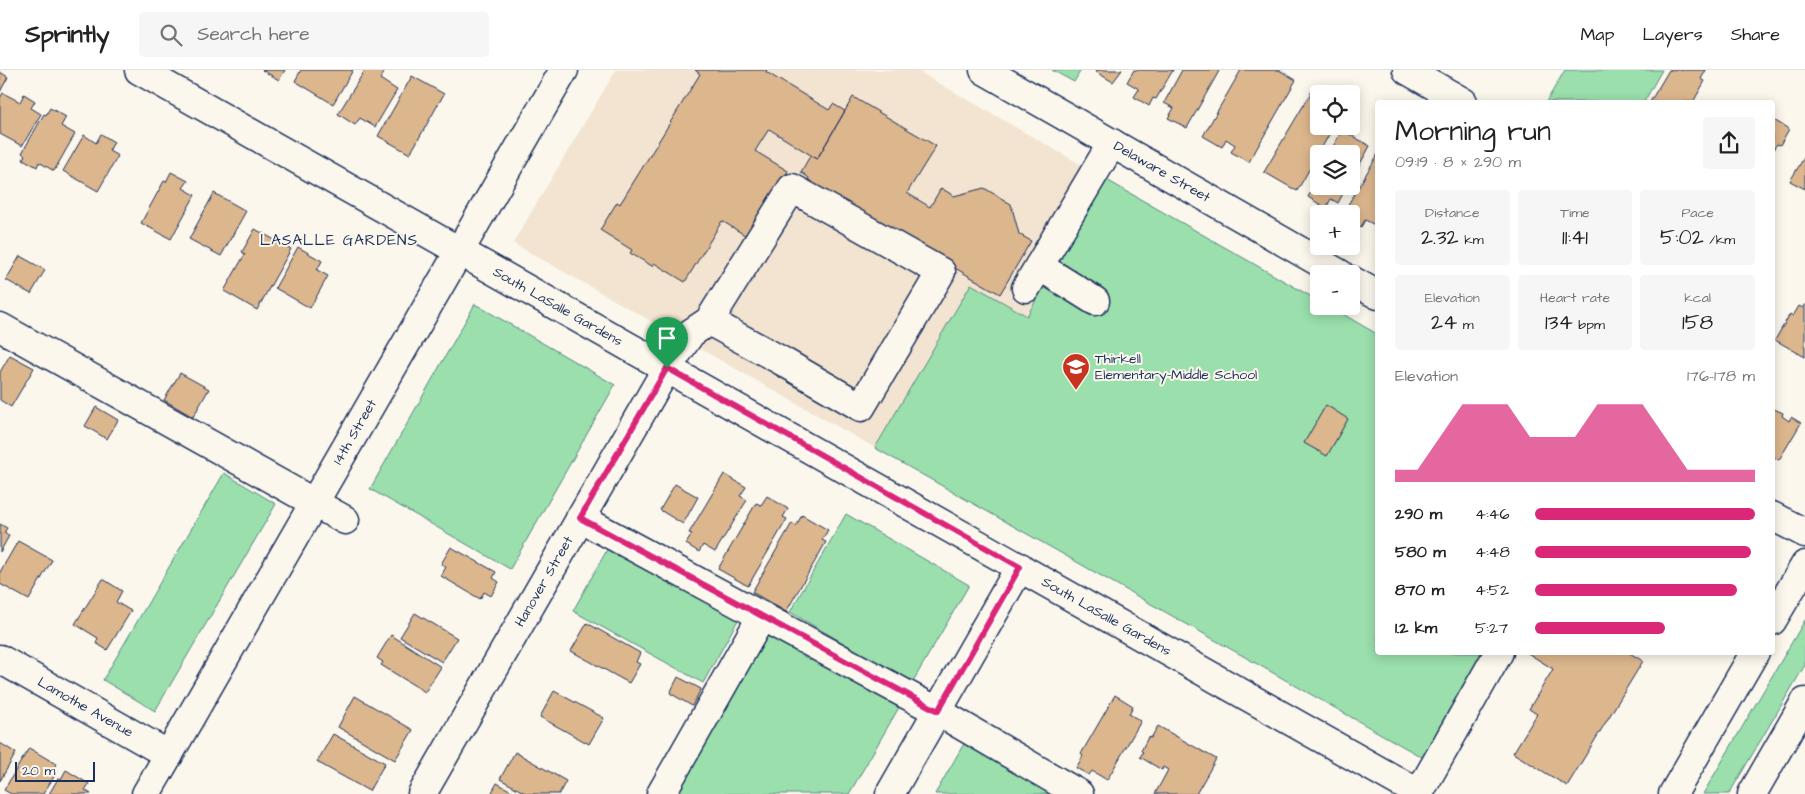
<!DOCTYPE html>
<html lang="en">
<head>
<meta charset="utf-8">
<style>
  body { margin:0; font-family:"Architects Daughter",sans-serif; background:#f6f6f6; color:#222; height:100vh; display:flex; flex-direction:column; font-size:19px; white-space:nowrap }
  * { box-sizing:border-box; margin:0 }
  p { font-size:16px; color:#767676 }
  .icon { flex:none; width:28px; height:28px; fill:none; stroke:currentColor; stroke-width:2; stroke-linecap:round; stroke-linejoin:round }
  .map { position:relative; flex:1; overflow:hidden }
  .side { position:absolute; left:1375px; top:30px; width:400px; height:555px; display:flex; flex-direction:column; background:#fff; border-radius:5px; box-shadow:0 2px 12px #0003 }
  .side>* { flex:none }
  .tools { position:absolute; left:1310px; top:15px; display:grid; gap:10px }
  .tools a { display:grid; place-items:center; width:50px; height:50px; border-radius:5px; background:#fff; box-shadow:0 2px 12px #0003; font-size:25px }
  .scale { position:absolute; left:15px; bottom:12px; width:80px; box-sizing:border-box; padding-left:5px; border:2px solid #1b2f5e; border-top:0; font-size:14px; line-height:18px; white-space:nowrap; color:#1b2f5e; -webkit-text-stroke:4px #fbf7ec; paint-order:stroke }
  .pin { position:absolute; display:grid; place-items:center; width:42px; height:42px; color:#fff; margin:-51px -21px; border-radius:50% 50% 50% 0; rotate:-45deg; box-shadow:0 0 5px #0007 }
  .pin .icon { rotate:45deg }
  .round { display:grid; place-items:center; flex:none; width:52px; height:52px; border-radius:5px; background:#f6f6f6 }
  .overview { display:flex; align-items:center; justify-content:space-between; height:85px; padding:0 20px }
  h1 { font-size:28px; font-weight:600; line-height:38px }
  .figures { display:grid; grid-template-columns:repeat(3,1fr); gap:8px; height:85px; padding:5px 20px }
  .figures div { display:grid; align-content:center; border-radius:5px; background:#f6f6f6; text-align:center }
  .figures b { font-size:21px; font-weight:600 }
  .figures small { font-size:14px; font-weight:400 }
  .figures p { font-size:14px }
  .chart { height:140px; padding:10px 20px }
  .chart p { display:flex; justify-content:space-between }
  .chart svg { width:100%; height:90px; margin-top:5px; fill:#db2777; opacity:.7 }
  ul { padding:0 20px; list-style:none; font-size:16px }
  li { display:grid; grid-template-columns:80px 60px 1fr; align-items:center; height:38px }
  li i { height:12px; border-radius:6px; background:#db2777 }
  header { display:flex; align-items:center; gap:30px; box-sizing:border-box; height:70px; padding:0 25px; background:#fff; border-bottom:1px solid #e0e0e0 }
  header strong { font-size:24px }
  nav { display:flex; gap:28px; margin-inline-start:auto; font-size:18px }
  .search { width:350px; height:45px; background:#f6f6f6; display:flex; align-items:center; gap:12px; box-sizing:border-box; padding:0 18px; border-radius:5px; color:#767676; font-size:19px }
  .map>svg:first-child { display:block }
  .built { fill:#f2e4d0 }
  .green { fill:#9adfac; stroke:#5a8785 }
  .building { fill:#dcb68d; stroke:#1b2f5e }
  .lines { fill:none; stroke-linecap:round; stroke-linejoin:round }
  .minor-casing { stroke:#1b2f5e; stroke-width:31 }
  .minor { stroke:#fbf7ec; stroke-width:28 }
  .route-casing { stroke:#fff; stroke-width:10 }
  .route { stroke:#db2777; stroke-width:6 }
  .labels { text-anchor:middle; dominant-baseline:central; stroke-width:4; stroke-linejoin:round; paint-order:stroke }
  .street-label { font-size:14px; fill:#1b2f5e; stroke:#fbf7ec }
  .poi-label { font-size:14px; fill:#1b2f5e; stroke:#fbf7ec; text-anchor:start }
  .neighbourhood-label { font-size:15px; letter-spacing:1px; fill:#1b2f5e; stroke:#fbf7ec }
</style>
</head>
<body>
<header>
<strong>Sprintly</strong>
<div class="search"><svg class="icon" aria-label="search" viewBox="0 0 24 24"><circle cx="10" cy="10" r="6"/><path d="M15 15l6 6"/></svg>Search here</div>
<nav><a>Map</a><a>Layers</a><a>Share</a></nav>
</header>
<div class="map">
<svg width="1805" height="724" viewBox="0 0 1805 724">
  <rect width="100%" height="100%" fill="#fbf7ec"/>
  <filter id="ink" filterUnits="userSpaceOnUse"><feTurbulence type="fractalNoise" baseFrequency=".02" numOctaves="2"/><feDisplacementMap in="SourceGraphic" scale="10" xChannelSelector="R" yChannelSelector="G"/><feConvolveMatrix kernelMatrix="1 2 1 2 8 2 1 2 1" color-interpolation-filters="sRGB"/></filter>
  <g filter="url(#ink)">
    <path class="built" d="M 616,0 L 916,0 L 1172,147 L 1319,236 L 1378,582 L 1427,690 L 513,173 Z"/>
    <path class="green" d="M 1052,0 L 1081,0 L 1074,12 Z
      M 1565,0 L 1662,0 L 1644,32 L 1546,32 Z
      M 1105,109 L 1319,231 L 1319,236 L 1329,236 L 1377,264 L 1378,582 L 1487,583 L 1427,690 L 875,378 L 971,214 L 1027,246 Z
      M 475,234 L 615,315 L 510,499 L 370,419 Z
      M 224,403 L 276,434 L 155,641 L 103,610 Z
      M 846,444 L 969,515 L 912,613 L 790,542 Z
      M 608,478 L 738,550 L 703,613 L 573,541 Z
      M 1805,550 L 1805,595 L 1729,724 L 1703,724 Z
      M 766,556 L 901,634 L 849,724 L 669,724 Z
      M 966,670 L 1059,724 L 935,724 Z"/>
    <path class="building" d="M 262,0 L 285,0 L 279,10 Z
      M 301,0 L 353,0 L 333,34 L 295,11 Z
      M 365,0 L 379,0 L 384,3 L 380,9 L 397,20 L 375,57 L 360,48 L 355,55 L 338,44 Z
      M 695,0 L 767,0 L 766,2 L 829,40 L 833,34 L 845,41 L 817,89 L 769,59 L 755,81 L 788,101 L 748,167 L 722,151 L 685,212 L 654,193 L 652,196 L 630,183 L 632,180 L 600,160 L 617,132 L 620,134 L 700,4 Z
      M 1097,0 L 1122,0 L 1113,12 L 1096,2 Z
      M 1134,0 L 1173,0 L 1156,29 L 1153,28 L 1149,36 L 1134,27 L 1139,19 L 1127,12 Z
      M 1182,0 L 1217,0 L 1219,1 L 1187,58 L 1168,48 L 1174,38 L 1164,33 Z
      M 1241,0 L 1279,0 L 1296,10 L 1249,92 L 1231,82 L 1235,75 L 1226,69 L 1222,77 L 1203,66 Z
      M 1669,0 L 1706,0 L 1701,9 L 1705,11 L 1693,32 L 1650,32 Z
      M 0,2 L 8,7 L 0,22 Z
      M 412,6 L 444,24 L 410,84 L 378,66 Z
      M 1312,21 L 1319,25 L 1319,56 L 1334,56 L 1297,121 L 1264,102 Z
      M 3,23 L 20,32 L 24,24 L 35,31 L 31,38 L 41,44 L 22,76 L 0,64 L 0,28 Z
      M 853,27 L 936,76 L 907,123 L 930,137 L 941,118 L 954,126 L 984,118 L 1011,134 L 1019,164 L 1031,171 L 1000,224 L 808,113 L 809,108 L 801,102 L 810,86 L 817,89 Z
      M 50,38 L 66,47 L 61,56 L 75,64 L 54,101 L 39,92 L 37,97 L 23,89 L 25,85 L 22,83 L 44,44 L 46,45 Z
      M 1772,49 L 1789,59 L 1780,75 L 1777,74 L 1772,81 Z
      M 1342,60 L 1370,76 L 1351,110 L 1351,84 L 1329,84 Z
      M 101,64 L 114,72 L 109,81 L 118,86 L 98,121 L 63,101 L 84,65 L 96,73 Z
      M 1378,84 L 1378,154 L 1377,156 L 1365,150 L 1361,157 L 1351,151 L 1351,144 L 1346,144 L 1348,139 L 1346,138 Z
      M 1805,86 L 1805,119 L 1790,111 Z
      M 1319,101 L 1319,116 L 1347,116 L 1338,133 L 1331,129 L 1326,138 L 1308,127 L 1313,118 L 1310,117 Z
      M 171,102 L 188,111 L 183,118 L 195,125 L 171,169 L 141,153 L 164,111 L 166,112 Z
      M 214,123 L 246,141 L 221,186 L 189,169 Z
      M 255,159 L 291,179 L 257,240 L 224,221 L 245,184 L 242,182 Z
      M 298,177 L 322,191 L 317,200 L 328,206 L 310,238 L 275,218 Z
      M 20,186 L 45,200 L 31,224 L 6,210 Z
      M 1805,234 L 1805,287 L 1775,270 L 1790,244 L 1793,246 L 1799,236 L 1803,238 Z
      M 10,285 L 34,298 L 11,337 L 0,330 L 0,302 Z
      M 180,303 L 209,319 L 193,347 L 164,330 Z
      M 1326,335 L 1348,349 L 1327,386 L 1304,373 Z
      M 96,337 L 118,350 L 107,369 L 85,356 Z
      M 1774,339 L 1783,343 L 1782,346 L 1789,351 L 1791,347 L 1801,353 L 1779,390 L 1772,386 L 1772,341 Z
      M 724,404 L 746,417 L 740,426 L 747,430 L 715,482 L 703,475 L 699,482 L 686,474 L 692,464 L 689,463 Z
      M 675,414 L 698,427 L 683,454 L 660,440 Z
      M 767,426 L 788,439 L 783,447 L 787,449 L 748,516 L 718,499 L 756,433 L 761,435 Z
      M 802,445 L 828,460 L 822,470 L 826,472 L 786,542 L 752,522 L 792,453 L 796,456 Z
      M 0,454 L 7,458 L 4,463 L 9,466 L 0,482 Z
      M 18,471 L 52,490 L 29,530 L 0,514 L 0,502 Z
      M 451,477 L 496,502 L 493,508 L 499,512 L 491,526 L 484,522 L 480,529 L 441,506 L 446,497 L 441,494 Z
      M 103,509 L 122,521 L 116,532 L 131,541 L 107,580 L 96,573 L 98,568 L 75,554 Z
      M 415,543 L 457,568 L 442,592 L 400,567 Z
      M 587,553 L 640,583 L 636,592 L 640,594 L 629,613 L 571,581 Z
      M 391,565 L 441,597 L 425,622 L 381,595 L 383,592 L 377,588 Z
      M 1526,582 L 1628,582 L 1643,591 L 1567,716 L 1513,683 L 1537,644 L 1529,639 L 1553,599 Z
      M 678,607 L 701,619 L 692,636 L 670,623 Z
      M 554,621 L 604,648 L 589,674 L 540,647 Z
      M 1115,625 L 1133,636 L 1129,644 L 1141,651 L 1107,710 L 1092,701 L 1089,705 L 1076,698 L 1083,686 L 1081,684 Z
      M 355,626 L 413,660 L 395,690 L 338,657 Z
      M 1158,656 L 1216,689 L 1196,724 L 1155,724 L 1168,700 L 1163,697 L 1162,700 L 1140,687 L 1143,682 L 1141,681 L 1148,667 L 1151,668 Z
      M 333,664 L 385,693 L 369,721 L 317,692 Z
      M 0,673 L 16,683 L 0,711 Z
      M 29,678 L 56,694 L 53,700 L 57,702 L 43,724 L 11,724 L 4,720 Z
      M 515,682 L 566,711 L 559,724 L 527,724 L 500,709 Z
      M 66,700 L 89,714 L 85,720 L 91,724 L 49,724 L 59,707 L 61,709 Z
      M 497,713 L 517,724 L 491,724 Z"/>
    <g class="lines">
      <defs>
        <g id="minor">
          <path id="s1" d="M 139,0 L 1420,724"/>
          <path id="s2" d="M 984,0 L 1340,204"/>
          <path d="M 1407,0 L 1463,32"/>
          <path d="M 1039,196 L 1095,231"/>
          <path d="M 1351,210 L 1378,225"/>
          <path d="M 1026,218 L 1112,73"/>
          <path d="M 0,257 L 345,450"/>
          <path d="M 1772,446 L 1805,463"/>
          <path d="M 580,448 L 937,641 L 1079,724"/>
          <path d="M 1772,551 L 1805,495"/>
          <path id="s3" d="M 0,589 L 169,685"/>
          <path d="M 1419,723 L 1499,582"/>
          <path id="s4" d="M 146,724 L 564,0"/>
          <path id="s5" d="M 422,724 L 667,298 L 691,263 L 709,251 L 792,118 L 941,202 L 861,337 L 782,291 L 709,251"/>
          <path d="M 661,724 L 762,546"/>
          <path d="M 890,724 L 1020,497"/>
          <path d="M 1673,724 L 1755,582"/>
          <path d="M 1752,724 L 1805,632"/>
        </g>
      </defs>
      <use href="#minor" class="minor-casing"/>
      <use href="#minor" class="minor"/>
    </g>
  </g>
  <g class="lines" filter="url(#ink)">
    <defs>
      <path id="route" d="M 667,298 L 1020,497 L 938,641 L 580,448 Z"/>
    </defs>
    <use href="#route" class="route-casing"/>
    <use href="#route" class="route"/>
  </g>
  <defs>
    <symbol id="school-pin" viewBox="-11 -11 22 30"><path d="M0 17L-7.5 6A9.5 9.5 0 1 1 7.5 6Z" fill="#c8321e" stroke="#fbf7ec"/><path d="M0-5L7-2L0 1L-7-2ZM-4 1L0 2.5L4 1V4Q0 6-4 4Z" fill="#fff"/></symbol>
  </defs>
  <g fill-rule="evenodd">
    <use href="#school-pin" x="1060" y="281" width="32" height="43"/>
  </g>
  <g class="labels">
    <g class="street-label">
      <text stroke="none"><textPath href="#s2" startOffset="205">Delaware Street</textPath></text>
      <text stroke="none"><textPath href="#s1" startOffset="481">South LaSalle Gardens</textPath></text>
      <text stroke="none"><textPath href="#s4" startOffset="418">14th Street</textPath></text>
      <text stroke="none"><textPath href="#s5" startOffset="245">Hanover Street</textPath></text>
      <text stroke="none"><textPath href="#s1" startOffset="1111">South LaSalle Gardens</textPath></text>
      <text stroke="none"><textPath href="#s3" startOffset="98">Lamothe Avenue</textPath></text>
    </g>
    <g class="poi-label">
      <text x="1095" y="289">Thirkell<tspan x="1095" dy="16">Elementary-Middle School</tspan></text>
    </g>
    <g class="neighbourhood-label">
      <text x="339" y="170">LASALLE GARDENS</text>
    </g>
  </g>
</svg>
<div class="tools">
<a><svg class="icon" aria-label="locate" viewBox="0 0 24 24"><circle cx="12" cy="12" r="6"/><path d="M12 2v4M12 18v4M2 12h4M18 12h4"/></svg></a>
<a><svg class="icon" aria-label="layers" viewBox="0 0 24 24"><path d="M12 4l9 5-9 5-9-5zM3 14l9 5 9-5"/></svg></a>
<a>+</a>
<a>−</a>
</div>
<div class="scale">20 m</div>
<div class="pin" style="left:667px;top:298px;background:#1e9e55"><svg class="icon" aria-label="arrive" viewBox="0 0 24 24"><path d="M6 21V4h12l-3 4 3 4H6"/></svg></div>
<section class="side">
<div class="overview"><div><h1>Morning run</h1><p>09:19 · 8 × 290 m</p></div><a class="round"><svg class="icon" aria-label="share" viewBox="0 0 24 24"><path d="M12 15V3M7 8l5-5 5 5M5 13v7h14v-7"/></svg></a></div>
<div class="figures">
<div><p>Distance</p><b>2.32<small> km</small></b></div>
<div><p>Time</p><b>11:41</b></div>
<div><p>Pace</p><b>5:02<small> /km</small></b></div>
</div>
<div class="figures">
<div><p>Elevation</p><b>24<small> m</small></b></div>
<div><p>Heart rate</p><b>134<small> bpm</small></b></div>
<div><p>kcal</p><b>158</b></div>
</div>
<div class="chart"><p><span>Elevation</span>176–178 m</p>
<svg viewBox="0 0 160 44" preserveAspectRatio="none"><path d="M0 44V38L10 38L20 22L30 6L40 6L50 6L60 22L70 22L80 22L90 6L100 6L110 6L120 22L130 38L140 38L150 38L160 38V44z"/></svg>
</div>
<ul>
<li><b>290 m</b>4:46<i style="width:100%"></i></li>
<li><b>580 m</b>4:48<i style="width:98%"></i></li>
<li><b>870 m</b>4:52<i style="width:92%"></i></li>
<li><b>1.2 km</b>5:27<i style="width:59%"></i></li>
</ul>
</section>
</div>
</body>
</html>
